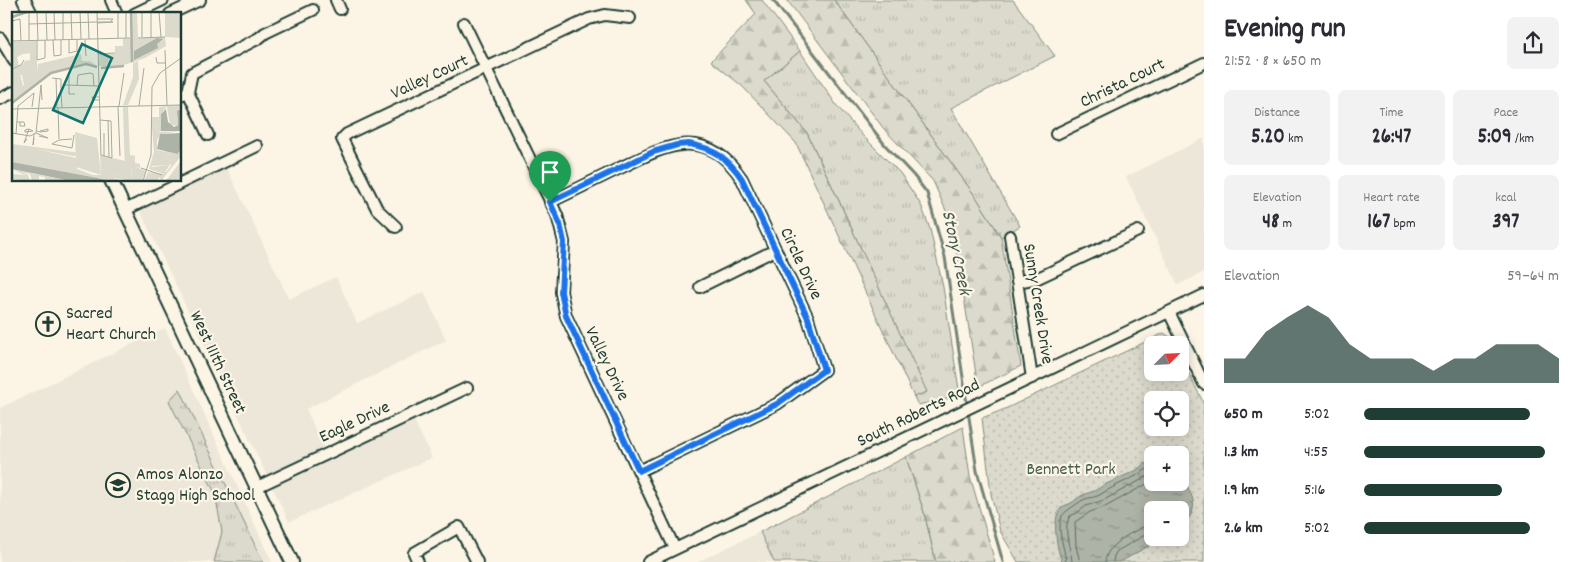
<!DOCTYPE html>
<html lang="en">
<head>
<meta charset="utf-8">
<style>
  body { margin:0; font-family:Dekko,sans-serif; background:#f2f2f3; color:#2b2b33; height:100vh; display:flex; flex-direction:column; font-size:19px; white-space:nowrap }
  * { box-sizing:border-box; margin:0 }
  p { font-size:16px; color:#7c7c81 }
  .icon { flex:none; width:28px; height:28px; fill:none; stroke:currentColor; stroke-width:2; stroke-linecap:round; stroke-linejoin:round }
  .map { position:relative; flex:1; overflow:hidden }
  .side { display:flex; flex-direction:column; background:#fff; width:375px }
  .side>* { flex:none }
  .needle { width:32px; rotate:66deg }
  .fabs { position:absolute; left:1144px; top:336px; display:grid; gap:10px }
  .fabs a { display:grid; place-items:center; width:45px; height:45px; border-radius:8px; background:#fff; box-shadow:0 2px 12px #0003; font-size:25px }
  .pin { position:absolute; display:grid; place-items:center; width:42px; height:42px; color:#fff; margin:-51px -21px; border-radius:50% 50% 50% 0; rotate:-45deg; box-shadow:0 0 5px #0007 }
  .pin .icon { rotate:45deg }
  .round { display:grid; place-items:center; flex:none; width:52px; height:52px; border-radius:8px; background:#f2f2f3 }
  .headline { display:flex; align-items:center; justify-content:space-between; height:85px; padding:0 20px }
  h1 { font-size:28px; font-weight:800; line-height:38px }
  .metrics { display:grid; grid-template-columns:repeat(3,1fr); gap:8px; height:85px; padding:5px 20px }
  .metrics div { display:grid; align-content:center; border-radius:8px; background:#f2f2f3; text-align:center }
  .metrics b { font-size:21px; font-weight:800 }
  .metrics small { font-size:14px; font-weight:400 }
  .metrics p { font-size:14px }
  .chart { height:140px; padding:10px 20px }
  .chart p { display:flex; justify-content:space-between }
  .chart svg { width:100%; height:90px; margin-top:5px; fill:#1f3d34; opacity:.7 }
  ul { padding:0 20px; list-style:none; font-size:16px }
  li { display:grid; grid-template-columns:80px 60px 1fr; align-items:center; height:38px }
  li i { height:12px; border-radius:6px; background:#1f3d34 }
  main { display:flex; flex:1; min-height:0 }
  .map>svg:first-child { display:block }
  .built { fill:#ece7d8 }
  .grass { fill:url(#grass-tufts); stroke:#7e8c80 }
  .forest { fill:url(#forest-firs); stroke:#7e8c80 }
  .park { fill:url(#park-dots); stroke:#7e8c80; fill-rule:evenodd }
  .water { fill:url(#water-ripples); stroke:#758479 }
  .lines { fill:none; stroke-linecap:round; stroke-linejoin:round }
  .shore { stroke:#586c62; stroke-width:1 }
  .stream { stroke:#758479; stroke-width:3 }
  .minor-casing { stroke:#1f3d34; stroke-width:14 }
  .major-casing { stroke:#1f3d34; stroke-width:16 }
  .minor { stroke:#fcf5e5; stroke-width:10 }
  .major { stroke:#fcf5e5; stroke-width:12 }
  .route-casing { stroke:#fff; stroke-width:10 }
  .route { stroke:#1a73e8; stroke-width:6 }
  .labels { text-anchor:middle; dominant-baseline:central; stroke-width:4.5; stroke-linejoin:round; paint-order:stroke }
  .street-label { font-size:18px; fill:#1f3d34; stroke:#fcf5e5 }
  .poi-label { font-size:18px; fill:#1f3d34; stroke:#fcf5e5; text-anchor:start }
  .park-label { font-size:18px; fill:#455c52; stroke:#fcf5e5 }
  .water-label { font-size:19px; font-style:italic; fill:#435a51; stroke:#fcf5e5 }
  .inset-river { fill:none; stroke:#aeb3a7; stroke-width:2.5 }
  .inset-road { fill:none; stroke:#a4ab9e; stroke-width:1 }
  .view { fill:#0f766e; fill-opacity:0.15; stroke:#0f766e; stroke-width:2.5 }
  .inset-edge { fill:none; stroke:#1f3d34; stroke-width:2.5 }
</style>
</head>
<body>
<main>
<div class="map">
<svg width="1204" height="562" viewBox="0 0 1204 562">
  <defs>
    <pattern id="grass-tufts" width="24" height="20" patternUnits="userSpaceOnUse" patternTransform="scale(1.25)"><rect width="24" height="20" fill="#dcdacc"/><path d="M3 7l-1-3M5 7V3M7 7l1-3M15 17l-1-3M17 17v-4M19 17l1-3" fill="none" stroke="#bcbcb0"/></pattern>
    <pattern id="forest-firs" width="22" height="20" patternUnits="userSpaceOnUse" patternTransform="scale(1.25)"><rect width="22" height="20" fill="#dcdacc"/><path d="M5 1l3.5 6h-7zM16 11l3.5 6h-7z" fill="#bcbcb0"/></pattern>
    <pattern id="park-dots" width="8" height="8" patternUnits="userSpaceOnUse" patternTransform="scale(1.25)"><rect width="8" height="8" fill="#dcdacc"/><path d="M2 2h.1M6 6h.1" fill="none" stroke="#bcbcb0" stroke-width="1.8" stroke-linecap="round"/></pattern>
    <pattern id="water-ripples" width="26" height="14" patternUnits="userSpaceOnUse" patternTransform="scale(1.25)"><rect width="26" height="14" fill="#aeb3a7"/><path d="M2 4q2-2 4 0t4 0M15 11q2-2 4 0t4 0" fill="none" stroke="#8d9389"/></pattern>
  </defs>
  <rect width="100%" height="100%" fill="#fcf5e5"/>
  <filter id="ink" filterUnits="userSpaceOnUse"><feTurbulence type="fractalNoise" baseFrequency=".02" numOctaves="2"/><feDisplacementMap in="SourceGraphic" scale="10" xChannelSelector="R" yChannelSelector="G"/><feConvolveMatrix kernelMatrix="1 2 1 2 8 2 1 2 1" color-interpolation-filters="sRGB"/></filter>
  <g filter="url(#ink)">
    <path class="built" d="M 1204,138 L 1204,272 L 1178,285 L 1126,177 Z
      M 224,162 L 289,299 L 336,277 L 357,323 L 424,292 L 446,340 L 306,409 L 329,460 L 414,420 L 432,458 L 289,522 L 137,204 Z
      M 165,328 L 272,562 L 0,562 L 0,408 Z
      M 760,532 L 774,562 L 697,562 Z"/>
    <path class="grass" d="M 834,0 L 1013,0 L 1055,56 L 951,108 L 1020,226 L 1001,237 L 978,200 Z
      M 800,51 L 837,106 L 862,135 L 900,173 L 921,205 L 930,229 L 943,287 L 960,396 L 918,405 L 914,397 L 926,392 L 839,201 L 807,133 L 764,81 Z
      M 180,389 L 263,562 L 214,562 L 222,532 L 215,493 L 169,401 Z
      M 906,457 L 924,512 L 936,562 L 774,562 L 760,532 Z"/>
    <path class="forest" d="M 746,0 L 762,0 L 800,51 L 764,81 L 807,133 L 839,201 L 927,392 L 914,397 L 796,143 L 742,86 L 711,61 L 756,14 Z
      M 787,0 L 834,0 L 978,200 L 1001,237 L 1021,366 L 978,387 L 958,259 L 947,213 L 933,181 L 884,129 Z
      M 963,427 L 970,476 L 995,562 L 936,562 L 924,512 L 906,457 Z"/>
    <path class="park" d="M 1164,333 L 1171,338 L 1175,345 L 1152,345 L 1152,372 L 1180,372 L 1180,356 L 1204,404 L 1204,562 L 1018,562 L 1000,531 L 991,494 L 982,418 L 1005,409 ZM 1152,400 L 1180,400 L 1180,428 L 1152,428 ZM 1152,455 L 1180,455 L 1180,482 L 1152,482 ZM 1152,510 L 1180,510 L 1180,538 L 1152,538 Z"/>
    <path class="water" d="M 1152,462 L 1152,482 L 1180,482 L 1180,472 C 1191,497 1204,505 1180,528 L 1180,510 L 1152,510 L 1152,538 L 1163,538 L 1120,562 L 1062,562 C 1057,549 1051,520 1061,508 C 1064,505 1068,505 1071,503 C 1075,501 1077,498 1081,496 C 1088,492 1096,492 1102,486 L 1135,471 L 1145,464 Z"/>
    <g class="lines">
      <path class="shore" d="M 1066,562 C 1065,548 1056,530 1062,516 C 1064,512 1078,503 1083,500 C 1089,497 1096,498 1101,494 C 1112,487 1124,482 1136,476 C 1142,473 1145,469 1152,467
        M 1072,562 C 1071,548 1062,530 1070,516 L 1077,513 L 1086,506 L 1104,500 L 1152,474
        M 1080,562 L 1076,546 L 1075,522 L 1090,512 L 1107,506 L 1152,481
        M 1105,562 C 1106,542 1137,531 1152,522
        M 1113,562 L 1114,556 L 1117,551 L 1152,531"/>
      <path class="stream" d="M 773,0 L 885,145 L 914,176 L 927,193 L 945,257 L 977,471 L 1003,562"/>
      <defs>
        <path id="minor" d="M 111,0 L 117,14
          M 336,0 L 340,9
          M 134,14 L 163,0
          M 170,14 L 200,0
          M 464,23 L 557,215 L 564,242 L 561,292 L 566,316 L 675,549
          M 0,38 L 14,61
          M 188,92 L 208,135
          M 180,95 L 188,92 L 192,73 L 259,38 L 265,33 L 313,10
          M 0,99 L 14,92
          M 1056,134 L 1204,63
          M 550,202 C 574,191 597,179 620,168 C 667,145 706,125 742,179 L 808,318 L 824,370 L 777,404 L 639,471
          M 125,210 L 257,146
          M 396,227 L 377,209 L 342,139 L 347,134 L 589,19 L 605,15 L 630,18
          M 1010,236 L 1032,378
          M 1017,282 L 1038,278 L 1138,231
          M 700,287 L 775,250
          M 1169,312 L 1204,384
          M 257,487 L 467,388
          M 418,562 L 414,553 L 459,527 L 477,562
          M 648,562 L 1204,295"/>
        <path id="major" d="M 24,0 L 31,14
          M 111,180 L 292,562"/>
      </defs>
      <use href="#minor" class="minor-casing"/>
      <use href="#major" class="major-casing"/>
      <use href="#minor" class="minor"/>
      <use href="#major" class="major"/>
    </g>
  </g>
  <g class="lines" filter="url(#ink)">
    <defs>
      <path id="route" d="M 689,144 C 713,148 729,159 742,179 L 808,318 L 824,370 L 777,404 L 639,471 L 566,316 L 561,292 L 564,242 L 560,224 L 550,202 L 653,152 L 677,145 Z"/>
    </defs>
    <use href="#route" class="route-casing"/>
    <use href="#route" class="route"/>
  </g>
  <defs>
    <symbol id="church-ring" viewBox="-11 -11 22 22"><circle r="9.5" fill="#fcf5e5" stroke="#1f3d34" stroke-width="1.5"/><path d="M-1.2-6h2.4v3.5h3.3v2.4h-3.3V6h-2.4V-.1h-3.3v-2.4h3.3Z" fill="#1f3d34"/></symbol>
    <symbol id="school-ring" viewBox="-11 -11 22 22"><circle r="9.5" fill="#fcf5e5" stroke="#1f3d34" stroke-width="1.5"/><path d="M0-5L7-2L0 1L-7-2ZM-4 1L0 2.5L4 1V4Q0 6-4 4Z" fill="#1f3d34"/></symbol>
  </defs>
  <g fill-rule="evenodd">
    <use href="#church-ring" x="34" y="310" width="28" height="28"/>
    <use href="#school-ring" x="104" y="471" width="28" height="28"/>
  </g>
  <g class="labels">
    <g class="street-label">
      <text transform="translate(430 78) rotate(-25)">Valley Court</text>
      <text transform="translate(1123 84) rotate(-26)">Christa Court</text>
      <text transform="translate(800 264) rotate(65)">Circle Drive</text>
      <text transform="translate(1037 304) rotate(81)">Sunny Creek Drive</text>
      <text transform="translate(217 363) rotate(65)">West 111th Street</text>
      <text transform="translate(606 364) rotate(64)">Valley Drive</text>
      <text transform="translate(919 414) rotate(-26)">South Roberts Road</text>
      <text transform="translate(355 423) rotate(-25)">Eagle Drive</text>
    </g>
    <g class="poi-label">
      <text x="66" y="314">Sacred<tspan x="66" dy="21">Heart Church</tspan></text>
      <text x="136" y="475">Amos Alonzo<tspan x="136" dy="21">Stagg High School</tspan></text>
    </g>
    <g class="park-label">
      <text x="1071" y="470">Bennett Park</text>
    </g>
    <g class="water-label">
      <text transform="translate(955 253) rotate(78)">Stony Creek</text>
    </g>
  </g>
  <g transform="translate(12 12)">
    <rect width="169" height="169" fill="#fcf5e5"/>
    <path d="M 119,0 L 125,0 L 126,26 L 125,48 L 119,51 ZM 153,0 L 169,0 L 169,26 L 153,25 ZM 24,29 L 24,40 L 0,43 L 0,30 ZM 69,42 L 70,49 L 78,49 L 26,62 L 26,52 ZM 126,49 L 127,67 L 116,93 L 111,93 L 121,65 L 121,51 ZM 8,62 L 11,74 L 0,79 L 0,63 ZM 169,93 L 165,104 L 166,113 L 158,114 L 155,94 ZM 111,95 L 116,95 L 118,143 L 123,144 L 123,151 L 128,152 L 128,156 L 119,154 L 120,169 L 102,166 L 103,161 L 113,162 ZM 144,113 L 146,120 L 169,119 L 149,122 L 145,128 L 145,138 L 164,142 L 169,138 L 169,144 L 149,169 L 148,165 L 145,169 L 132,169 L 136,160 L 152,162 L 137,157 L 142,140 L 140,116 ZM 157,139 L 159,154 L 154,160 L 139,158 L 139,154 L 157,153 L 157,148 L 153,148 L 156,141 L 144,141 Z" fill="#dcdacc" fill-rule="evenodd"/>
    <path d="M 4,40 L 24,40 L 26,61 L 78,49 L 85,54 L 73,51 L 39,61 L 0,90 L 0,79 L 12,73 L 10,63 L 0,63 L 0,57 L 10,53 L 13,49 L 18,48 L 18,41 L 11,42 L 5,45 L 7,54 L 0,56 L 0,43 ZM 155,94 L 149,102 L 149,119 L 146,120 L 144,113 L 140,116 L 140,105 L 147,105 L 147,95 ZM 0,132 L 77,142 L 61,144 L 24,137 L 64,146 L 65,157 L 81,163 L 89,163 L 88,143 L 113,149 L 113,163 L 103,161 L 102,166 L 109,169 L 97,169 L 5,151 L 0,150 ZM 157,139 L 159,151 L 153,160 L 139,158 L 140,148 L 140,155 L 157,153 L 157,148 L 153,148 L 156,141 L 143,141 ZM 0,157 L 58,169 L 33,169 L 33,165 L 27,164 L 27,168 L 31,169 L 20,169 L 18,162 L 9,160 L 16,163 L 18,169 L 0,167 L 0,162 L 13,163 Z" fill="#dcdacc"/>
    <path d="M 153,25 L 154,34 L 133,46 L 106,55 L 87,54 L 87,42 L 103,42 L 103,34 L 111,34 L 111,27 ZM 63,120 L 85,126 L 89,163 L 64,155 ZM 169,149 L 169,169 L 153,169 L 157,165 ZM 119,153 L 134,159 L 130,169 L 120,169 Z" fill="#dcdacc"/>
    <path d="M 145,26 L 151,27 L 145,32 L 146,36 L 122,48 L 122,39 ZM 154,97 L 156,110 L 162,115 L 166,113 L 165,99 L 169,97 L 169,119 L 149,119 L 149,102 ZM 169,121 L 169,138 L 165,142 L 145,137 L 148,122 ZM 0,150 L 85,166 L 97,169 L 58,169 L 30,163 L 0,157 Z" fill="#aeb3a7"/>
    <path class="inset-river" d="M 119,0 L 120,50M 0,5 L 15,0M 89,56 L 112,54M 0,91 L 39,61 L 74,52 L 85,55"/>
    <path class="inset-road" d="M 17,0 L 17,29M 25,0 L 26,29M 34,0 L 35,28M 42,0 L 43,28M 51,0 L 51,28M 59,0 L 60,28M 68,0 L 69,27M 76,0 L 77,27M 85,0 L 89,143 L 100,146 L 99,109 L 88,108M 106,0 L 106,26M 114,0 L 114,26M 130,0 L 130,25M 147,0 L 149,25M 85,7 L 101,7 L 99,9M 0,9 L 8,7 L 9,29M 85,11 L 101,10 L 86,10M 17,12 L 85,10M 139,25 L 139,0M 126,26 L 153,25M 41,28 L 42,44 L 49,43 L 49,28M 57,28 L 57,41 L 65,39 L 65,28M 73,28 L 74,44M 0,29 L 118,26M 25,29 L 25,48 L 33,46 L 33,28M 153,38 L 155,93M 86,42 L 103,41M 144,45 L 145,51 L 154,51M 0,57 L 9,53 L 12,48M 57,64 L 57,82 L 63,82M 40,66 L 49,67 L 49,79M 44,66 L 45,96M 53,73 L 87,74M 65,73 L 66,63 L 78,61 L 81,62 L 82,74M 49,81 L 50,96M 87,85 L 80,85 L 81,88 L 87,88M 107,94 L 112,61M 127,94 L 132,56M 106,95 L 108,144M 46,96 L 47,127M 0,97 L 169,93M 96,108 L 97,145M 5,110 L 12,110 L 13,114 L 8,114 L 8,110M 17,117 L 21,119 L 13,120 L 13,118 ZM 25,119 L 28,120 L 36,119 L 36,117 L 28,119M 0,121 L 18,124 L 24,121M 24,121 L 29,73 L 30,88M 24,121 L 36,126 L 27,124M 92,121 L 92,144M 4,122 L 6,94 L 22,81 L 20,95M 22,126 L 21,133 L 22,122M 15,127 L 12,131 L 17,117M 60,127 L 47,128 L 40,132 L 60,136 L 62,123M 129,156 L 150,163M 131,169 L 139,143 L 140,75 L 148,61 L 169,46"/>
    <path class="view" d="M 70,32 L 100,46 L 71,111 L 41,98 Z"/>
    <rect width="169" height="169" class="inset-edge"/>
  </g>
</svg>
<div class="fabs">
<a><svg class="needle" viewBox="-14 -14 28 28"><path d="M0-13l5 13h-10z" fill="#e53935"/><path d="M0 13l5-13h-10z" fill="#7c7c81"/></svg></a>
<a><svg class="icon" aria-label="locate" viewBox="0 0 24 24"><circle cx="12" cy="12" r="6"/><path d="M12 2v4M12 18v4M2 12h4M18 12h4"/></svg></a>
<a>+</a>
<a>−</a>
</div>
<div class="pin" style="left:550px;top:202px;background:#1e9e55"><svg class="icon" aria-label="arrive" viewBox="0 0 24 24"><path d="M6 21V4h12l-3 4 3 4H6"/></svg></div>
</div>
<section class="side">
<div class="headline"><div><h1>Evening run</h1><p>21:52 · 8 × 650 m</p></div><a class="round"><svg class="icon" aria-label="share" viewBox="0 0 24 24"><path d="M12 15V3M7 8l5-5 5 5M5 13v7h14v-7"/></svg></a></div>
<div class="metrics">
<div><p>Distance</p><b>5.20<small> km</small></b></div>
<div><p>Time</p><b>26:47</b></div>
<div><p>Pace</p><b>5:09<small> /km</small></b></div>
</div>
<div class="metrics">
<div><p>Elevation</p><b>48<small> m</small></b></div>
<div><p>Heart rate</p><b>167<small> bpm</small></b></div>
<div><p>kcal</p><b>397</b></div>
</div>
<div class="chart"><p><span>Elevation</span>59–64 m</p>
<svg viewBox="0 0 160 44" preserveAspectRatio="none"><path d="M0 44V32L10 32L20 19L30 12L40 6L50 12L60 25L70 32L80 32L90 32L100 38L110 32L120 32L130 25L140 25L150 25L160 32V44z"/></svg>
</div>
<ul>
<li><b>650 m</b>5:02<i style="width:85%"></i></li>
<li><b>1.3 km</b>4:55<i style="width:93%"></i></li>
<li><b>1.9 km</b>5:16<i style="width:71%"></i></li>
<li><b>2.6 km</b>5:02<i style="width:85%"></i></li>
</ul>
</section>
</main>
</body>
</html>
